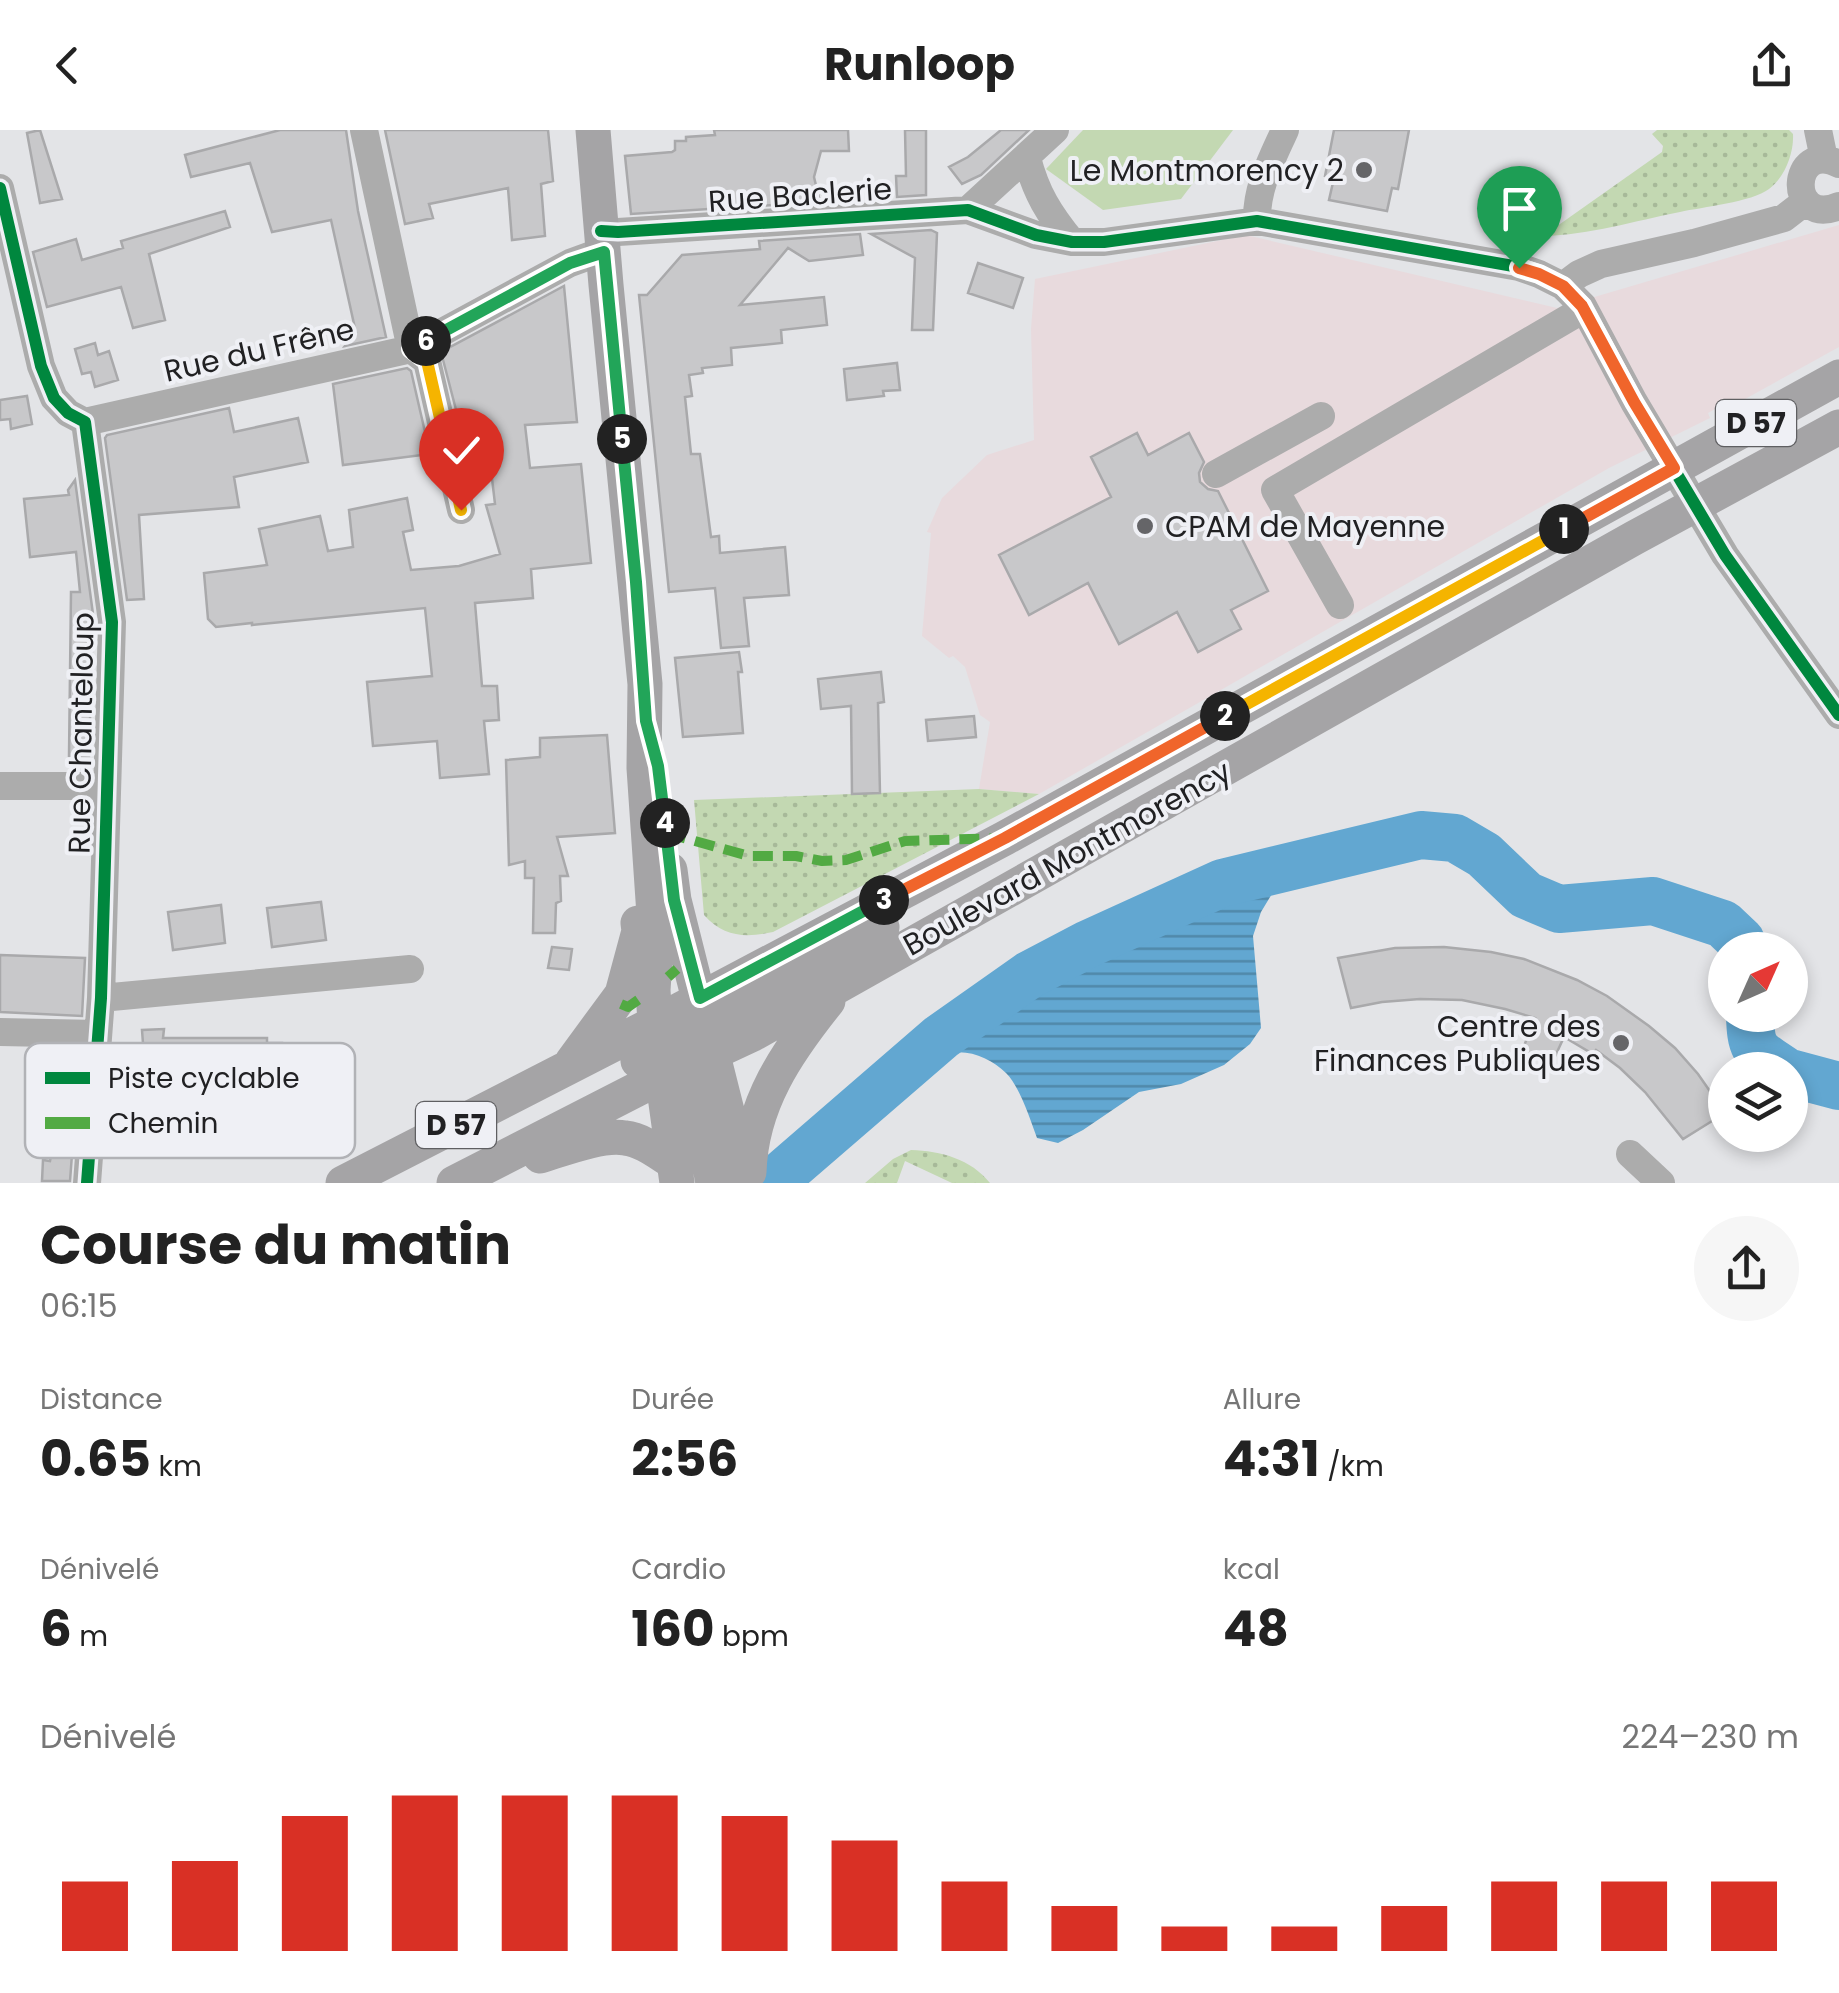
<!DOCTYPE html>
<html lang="fr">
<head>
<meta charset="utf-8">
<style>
  body { margin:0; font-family:Poppins,sans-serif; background:#f6f6f6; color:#222; height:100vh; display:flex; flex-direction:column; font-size:38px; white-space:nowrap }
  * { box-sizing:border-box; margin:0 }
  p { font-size:32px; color:#767676 }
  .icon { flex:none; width:55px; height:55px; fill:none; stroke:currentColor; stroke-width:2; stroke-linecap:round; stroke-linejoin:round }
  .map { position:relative; height:1053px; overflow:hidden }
  .panel { display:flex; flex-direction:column; background:#fff; flex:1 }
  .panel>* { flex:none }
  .needle { width:65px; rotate:45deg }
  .tools { position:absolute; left:1708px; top:802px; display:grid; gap:20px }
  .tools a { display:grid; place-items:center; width:100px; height:100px; border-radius:50%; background:#fff; box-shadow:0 5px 15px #0003; font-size:50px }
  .pin { position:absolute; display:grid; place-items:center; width:85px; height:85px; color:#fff; margin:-102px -42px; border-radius:50% 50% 50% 0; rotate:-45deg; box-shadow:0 0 10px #0007 }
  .pin .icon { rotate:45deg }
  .km { position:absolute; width:50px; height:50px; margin:-25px; border-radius:50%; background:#222; color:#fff; font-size:28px; line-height:50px; text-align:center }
  .round { display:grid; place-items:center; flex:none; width:105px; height:105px; border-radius:52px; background:#f6f6f6 }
  .summary { display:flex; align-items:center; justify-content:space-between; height:170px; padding:0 40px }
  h1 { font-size:55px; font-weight:700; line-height:75px }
  .metrics { display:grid; grid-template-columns:repeat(3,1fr); gap:15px; height:170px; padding:10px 40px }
  .metrics div { display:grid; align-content:center }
  .metrics b { font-size:50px; font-weight:700 }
  .metrics small { font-size:28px; font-weight:400 }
  .metrics p { font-size:28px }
  .chart { height:280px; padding:20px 40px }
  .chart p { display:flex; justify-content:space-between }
  .chart svg { width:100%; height:180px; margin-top:10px; stroke:#d93025; stroke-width:6 }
  header { display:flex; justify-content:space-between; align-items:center; height:130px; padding:0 40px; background:#fff; font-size:45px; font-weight:700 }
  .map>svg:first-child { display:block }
  .commercial { fill:#e8dadd }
  .grass { fill:url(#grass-dots) }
  .park { fill:#c3d8b2 }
  .water { fill:url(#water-rules) }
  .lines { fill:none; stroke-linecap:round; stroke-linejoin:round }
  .river { stroke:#62a7d1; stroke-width:48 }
  .building { fill:#c8c8ca; stroke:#a9a9ab; stroke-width:2.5 }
  .minor { stroke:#acacac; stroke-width:28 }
  .major { stroke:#a5a4a6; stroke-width:35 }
  .quiet { stroke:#52aa43; stroke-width:10; stroke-dasharray:20 10; stroke-linecap:butt }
  .cycleway-casing { stroke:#eff0f5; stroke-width:19 }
  .cycleway { stroke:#00873e; stroke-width:12 }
  .split-1-casing { stroke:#fff; stroke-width:20 }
  .split-2-casing { stroke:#fff; stroke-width:20 }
  .split-3-casing { stroke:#fff; stroke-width:20 }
  .split-4-casing { stroke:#fff; stroke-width:20 }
  .split-5-casing { stroke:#fff; stroke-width:20 }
  .split-6-casing { stroke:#fff; stroke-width:20 }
  .split-7-casing { stroke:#fff; stroke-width:20 }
  .split-1 { stroke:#f0652b; stroke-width:12 }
  .split-2 { stroke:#f5b400; stroke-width:12 }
  .split-3 { stroke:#f0652b; stroke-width:12 }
  .split-4 { stroke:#22a559; stroke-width:12 }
  .split-5 { stroke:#22a559; stroke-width:12 }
  .split-6 { stroke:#22a559; stroke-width:12 }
  .split-7 { stroke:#f5b400; stroke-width:12 }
  .poi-dot { fill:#656568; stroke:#eff0f5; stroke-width:4 }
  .labels { text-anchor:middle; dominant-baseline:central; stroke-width:8; stroke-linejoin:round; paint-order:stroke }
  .shield { fill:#eff0f5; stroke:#5f5f62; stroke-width:2.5 }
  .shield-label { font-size:28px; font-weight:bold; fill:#212123 }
  .poi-label { font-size:30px; fill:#212123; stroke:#eff0f5; text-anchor:end }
  .street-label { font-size:30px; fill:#212123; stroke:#eff0f5 }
  .key { fill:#eff0f5; stroke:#b1b2b6; stroke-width:2.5 }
  .key-label { font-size:28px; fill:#212123 }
</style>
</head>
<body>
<header><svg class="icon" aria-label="back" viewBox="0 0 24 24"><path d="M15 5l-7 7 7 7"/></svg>Runloop<svg class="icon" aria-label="share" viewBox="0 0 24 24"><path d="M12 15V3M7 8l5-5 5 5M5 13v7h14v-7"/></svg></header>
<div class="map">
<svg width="1839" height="1053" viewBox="0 0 1839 1053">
  <defs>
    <pattern id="grass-dots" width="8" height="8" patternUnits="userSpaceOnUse" patternTransform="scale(2.5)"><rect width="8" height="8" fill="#c3d8b2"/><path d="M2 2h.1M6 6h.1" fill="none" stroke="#a7b999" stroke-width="1.8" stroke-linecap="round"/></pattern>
    <pattern id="water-rules" width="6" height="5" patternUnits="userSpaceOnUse" patternTransform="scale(2.5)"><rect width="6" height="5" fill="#62a7d1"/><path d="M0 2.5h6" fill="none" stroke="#5088a9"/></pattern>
  </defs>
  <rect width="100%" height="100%" fill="#e3e4e7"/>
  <path class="commercial" d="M 1839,95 L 1839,217 L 1727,279 L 1724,274 L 1708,283 L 1710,288 L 1609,338 L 1039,664 L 979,659 L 990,592 L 980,585 L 965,537 L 953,526 L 949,528 L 922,506 L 931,403 L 927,402 L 942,368 L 987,325 L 1034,310 L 1031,199 L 1035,149 L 1246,105 L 1557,178 Z"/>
  <path class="grass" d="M 1657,0 L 1789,0 L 1793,4 C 1794,23 1785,47 1769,59 C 1752,72 1702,77 1680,82 C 1634,91 1590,105 1543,106 L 1662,22 L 1663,16 L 1652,4 Z
    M 979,659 L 1039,664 L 773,802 C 745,808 724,807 704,785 L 694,670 Z
    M 911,1020 C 941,1021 971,1029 990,1053 L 952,1053 L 905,1031 L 897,1053 L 865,1053 L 893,1029 Z"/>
  <path class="park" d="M 1083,0 L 1233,0 L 1181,69 L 1103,80 L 1046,39 Z"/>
  <path class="water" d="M 1276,757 L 1261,782 L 1253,806 L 1261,898 L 1250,914 L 1224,935 L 1181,954 L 1139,962 L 1083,1000 L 1058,1013 L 1037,1008 C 1030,989 1020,957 1006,943 C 991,928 967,918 947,924 L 1031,854 L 1049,843 Z"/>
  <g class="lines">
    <path class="river" d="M 1750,885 C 1751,922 1755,920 1784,940
      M 1790,943 L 1839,956
      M 772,1053 L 941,907 L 1029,845 L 1088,814 L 1222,753 L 1421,705 L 1455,708 L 1484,725 L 1526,765 L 1559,779 L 1653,771 L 1723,794 L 1741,811 L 1744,820"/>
  </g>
  <path class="building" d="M 40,0 L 62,69 L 40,73 L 27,3 Z
    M 280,0 L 346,0 L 358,81 L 386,207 L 345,216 L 356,203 L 331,90 L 272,102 L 250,33 L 191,47 L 185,25 Z
    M 385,0 L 548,0 L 553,51 L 541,54 L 545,106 L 512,110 L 508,58 L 429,74 L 433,88 L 405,94 Z
    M 714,0 L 848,0 L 849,21 L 821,21 L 814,47 L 820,72 L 631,84 L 625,26 L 672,22 L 675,20 L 675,11 L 686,11 L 686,7 L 715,5 Z
    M 905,0 L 926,0 L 926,65 L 897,67 L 896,46 L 906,46 Z
    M 1001,0 L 1029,0 L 981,45 L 962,54 L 949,37 L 968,27 Z
    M 1334,0 L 1409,0 L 1398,59 L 1392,58 L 1387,81 L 1329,70 L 1334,48 L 1325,46 Z
    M 225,81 L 230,97 L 149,124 L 165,190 L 133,198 L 121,157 L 47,177 L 33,122 L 76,109 L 82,130 L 123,118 L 121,111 Z
    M 931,100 L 937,103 L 933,200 L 912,200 L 915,128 L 871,104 Z
    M 860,104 L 863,125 L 809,131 L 788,118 L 740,175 L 824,167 L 827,195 L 781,200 L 782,213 L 731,218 L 732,235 L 702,238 L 703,243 L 689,245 L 692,266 L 685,267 L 691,324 L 700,324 L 711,407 L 719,406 L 720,423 L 785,417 L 789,465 L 744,468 L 749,516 L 721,518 L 715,458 L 669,462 L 639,165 L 647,165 L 682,125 L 760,119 L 759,111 Z
    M 978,133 L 1023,148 L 1013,178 L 968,163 Z
    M 564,156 L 577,292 L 525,295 L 530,338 L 581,334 L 591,433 L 531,439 L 533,468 L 475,473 L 482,556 L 497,556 L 499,590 L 484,591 L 489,644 L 440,648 L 437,611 L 373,616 L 367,552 L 432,546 L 425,478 L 252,495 L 252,493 L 216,497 L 208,489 L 204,443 L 267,435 L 259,399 L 320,386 L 328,421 L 353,417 L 349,380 L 407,368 L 413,400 L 403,402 L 411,440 L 459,436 L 500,424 L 486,375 L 495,374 L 486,297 L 461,299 L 441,222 Z
    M 95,213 L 98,225 L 109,221 L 118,250 L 95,257 L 91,242 L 82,244 L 75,219 Z
    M 897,233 L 900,260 L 883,261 L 884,266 L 847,270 L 844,239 Z
    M 407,238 L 411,241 L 430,324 L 343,335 L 333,254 Z
    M 27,266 L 32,294 L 11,299 L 10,289 L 0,290 L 0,270 Z
    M 229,278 L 234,302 L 298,288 L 308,332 L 234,347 L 239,377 L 139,385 L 144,469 L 127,470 L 105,308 L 107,305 Z
    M 1137,303 L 1148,325 L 1189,303 L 1204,332 L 1199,343 L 1200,352 L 1208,359 L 1218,361 L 1268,461 L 1231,480 L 1241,499 L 1198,522 L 1177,482 L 1119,514 L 1088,453 L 1029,485 L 999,425 L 1111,367 L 1091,327 Z
    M 75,350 L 93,484 L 89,626 L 69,626 L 71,462 L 80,462 L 76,422 L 30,427 L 24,369 L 69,365 L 68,360 Z
    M 739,522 L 742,542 L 738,542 L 743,603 L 683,607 L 675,528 Z
    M 881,542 L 884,572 L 878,573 L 880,663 L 852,664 L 851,576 L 821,579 L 818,549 Z
    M 974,586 L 976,607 L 928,611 L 926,590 Z
    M 607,605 L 615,703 L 557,707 L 568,746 L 560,746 L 561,771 L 556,773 L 555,803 L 533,803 L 534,748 L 525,748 L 525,731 L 509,735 L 506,630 L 540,627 L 540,608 Z
    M 321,772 L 326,810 L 272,817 L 267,778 Z
    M 221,775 L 225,813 L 173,820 L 168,782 Z
    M 552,817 L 572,819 L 569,840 L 548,838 Z
    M 1444,817 L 1491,822 L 1524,829 L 1577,850 L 1607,866 L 1649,896 L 1675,918 L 1698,944 L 1725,983 L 1683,1009 L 1645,962 L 1620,938 L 1596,920 L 1593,924 L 1564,907 L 1552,933 L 1522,921 L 1535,888 L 1505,879 L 1462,870 L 1420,869 L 1382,872 L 1351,878 L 1338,828 L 1395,818 Z
    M 0,825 L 85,828 L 82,886 L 0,882 Z
    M 164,899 L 163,908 L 267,908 L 267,913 L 282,913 L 282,941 L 224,941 L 224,1000 L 171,1001 L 171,1004 L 108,1004 L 112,957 L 146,954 L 142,900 Z
    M 62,970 L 76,971 L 70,1051 L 42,1051 L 43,1030 L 50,1031 Z"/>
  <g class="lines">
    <path class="minor" d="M 364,0 L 411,219 L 427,231 L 461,380
      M 1818,0 L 1824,29
      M 1027,28 C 1036,63 1049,84 1072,112
      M 1839,34 C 1790,9 1786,98 1839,76
      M 0,58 L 41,236 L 54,268 L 68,283 L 85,292 L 112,492 L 101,868 L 87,1053
      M 968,80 L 1055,0
      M 1257,91 C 1256,58 1272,29 1285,0
      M 601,101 L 618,102 L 968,80 L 1036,105 L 1072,112 L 1104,112 L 1257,91 L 1519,137 L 1539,144 L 1563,156 L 1583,176 L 1634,272 L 1725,425 L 1839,585
      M 1563,156 L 1579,144 L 1601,134 L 1694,113 L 1784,88 L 1806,71
      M 85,292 L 411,219 L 570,133 L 603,121
      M 1216,344 L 1321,286
      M 1340,475 L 1275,360 L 1584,179
      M 0,656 L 106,656
      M 101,868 L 410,839
      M 0,902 L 98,904
      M 1630,1024 L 1661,1053"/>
    <path class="major" d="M 593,0 L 606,155 L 645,554 L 644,638 L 656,814 L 653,860 L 655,893 L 677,1053
      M 670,740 L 674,770 L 729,989 L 736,1053
      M 676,915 C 698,957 704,1007 713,1053
      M 638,931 L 743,877 L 882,797
      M 572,932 L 622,864 L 639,801 L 638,793
      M 540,1026 C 563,1019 601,1004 625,1008 C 643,1010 660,1024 675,1033
      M 749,1042 C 751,974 787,922 828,871
      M 343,1053 L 655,893 L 1005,708 L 1839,247
      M 454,1053 L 661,947 L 751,905 L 1634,408 L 1839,297"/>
    <path class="quiet" d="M 666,703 L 749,726 L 796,726 L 822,731 L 846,730 L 905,711 L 1005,708
      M 668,847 L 677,839
      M 621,874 L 628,877 L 641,868"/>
    <defs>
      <path id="cycleway" d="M 0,58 L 41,236 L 54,268 L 68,283 L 85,292 L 112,492 L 101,868 L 87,1053
        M 601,101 L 618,102 L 968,80 L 1036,105 L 1072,112 L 1104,112 L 1257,91 L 1519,137 L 1539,144 L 1563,156 L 1583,176 L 1634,272 L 1725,425 L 1839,585"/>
    </defs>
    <use href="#cycleway" class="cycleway-casing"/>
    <use href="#cycleway" class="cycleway"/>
  </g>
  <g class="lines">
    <defs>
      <path id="split-1" d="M 1519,138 L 1539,144 L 1563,156 L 1582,176 L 1634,272 L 1674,338 L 1564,399"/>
      <path id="split-2" d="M 1225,586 L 1564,399"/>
      <path id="split-3" d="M 884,770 L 1005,708 L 1225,586"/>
      <path id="split-4" d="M 665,693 L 674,770 L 700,868 L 884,770"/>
      <path id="split-5" d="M 622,309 L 636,452 L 646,591 L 658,636 L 665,693"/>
      <path id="split-6" d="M 426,211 L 570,133 L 604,122 L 622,309"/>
      <path id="split-7" d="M 426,211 L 411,219 L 427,231 L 461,380"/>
    </defs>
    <use href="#split-1" class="split-1-casing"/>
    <use href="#split-2" class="split-2-casing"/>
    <use href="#split-3" class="split-3-casing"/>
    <use href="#split-4" class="split-4-casing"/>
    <use href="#split-5" class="split-5-casing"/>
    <use href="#split-6" class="split-6-casing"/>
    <use href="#split-7" class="split-7-casing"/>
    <use href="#split-1" class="split-1"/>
    <use href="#split-2" class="split-2"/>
    <use href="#split-3" class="split-3"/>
    <use href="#split-4" class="split-4"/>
    <use href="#split-5" class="split-5"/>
    <use href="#split-6" class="split-6"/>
    <use href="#split-7" class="split-7"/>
  </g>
  <g class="poi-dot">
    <circle cx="1364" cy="40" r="10"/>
    <circle cx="1145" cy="396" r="10"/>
    <circle cx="1621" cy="913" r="10"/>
  </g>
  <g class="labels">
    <g class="shield">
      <rect x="1716" y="270" width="80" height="46" rx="8"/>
      <rect x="416" y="972" width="80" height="46" rx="8"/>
    </g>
    <g class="shield-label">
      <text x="1756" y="293">D 57</text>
      <text x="456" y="995">D 57</text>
    </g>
    <g class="poi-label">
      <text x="1344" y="40">Le Montmorency 2</text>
      <text x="1165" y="396" text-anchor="start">CPAM de Mayenne</text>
      <text x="1601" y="896">Centre des<tspan x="1601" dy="34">Finances Publiques</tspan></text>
    </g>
    <g class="street-label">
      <text transform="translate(800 65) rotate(-4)">Rue Baclerie</text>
      <text transform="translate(259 220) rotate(-13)">Rue du Frêne</text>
      <text transform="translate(81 603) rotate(-89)">Rue Chanteloup</text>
      <text transform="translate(1067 728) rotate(-29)">Boulevard Montmorency</text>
    </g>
  </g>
  <rect x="25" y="913" width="330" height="115" rx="15" class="key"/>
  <rect x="45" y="942" width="45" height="12" fill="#00873e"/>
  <rect x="45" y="987" width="45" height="12" fill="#52aa43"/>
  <g class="key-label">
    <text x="108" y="958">Piste cyclable</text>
    <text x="108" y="1003">Chemin</text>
  </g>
</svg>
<div class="tools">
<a><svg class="needle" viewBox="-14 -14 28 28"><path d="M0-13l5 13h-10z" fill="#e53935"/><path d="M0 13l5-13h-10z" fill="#767676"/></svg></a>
<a><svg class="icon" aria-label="layers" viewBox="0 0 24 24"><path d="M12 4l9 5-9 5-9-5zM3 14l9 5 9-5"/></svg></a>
</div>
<div class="pin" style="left:1519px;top:138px;background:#1e9e55"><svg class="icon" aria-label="arrive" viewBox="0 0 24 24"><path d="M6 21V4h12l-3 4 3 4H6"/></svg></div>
<div class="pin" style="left:461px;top:380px;background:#d93025"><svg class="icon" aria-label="check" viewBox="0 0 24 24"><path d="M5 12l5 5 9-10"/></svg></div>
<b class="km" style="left:1564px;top:399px">1</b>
<b class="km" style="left:1225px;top:586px">2</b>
<b class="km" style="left:884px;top:770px">3</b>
<b class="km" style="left:665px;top:693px">4</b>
<b class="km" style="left:622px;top:309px">5</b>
<b class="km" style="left:426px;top:211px">6</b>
</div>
<section class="panel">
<div class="summary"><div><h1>Course du matin</h1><p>06:15</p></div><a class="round"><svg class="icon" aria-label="share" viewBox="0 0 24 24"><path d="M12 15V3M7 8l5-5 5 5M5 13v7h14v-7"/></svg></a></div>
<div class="metrics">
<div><p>Distance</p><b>0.65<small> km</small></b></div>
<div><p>Durée</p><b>2:56</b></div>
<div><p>Allure</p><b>4:31<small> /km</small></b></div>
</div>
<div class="metrics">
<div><p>Dénivelé</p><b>6<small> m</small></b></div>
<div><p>Cardio</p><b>160<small> bpm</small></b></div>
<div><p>kcal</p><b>48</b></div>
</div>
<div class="chart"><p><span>Dénivelé</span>224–230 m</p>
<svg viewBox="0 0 160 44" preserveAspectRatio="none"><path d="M5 44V27M15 44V22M25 44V11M35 44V6M45 44V6M55 44V6M65 44V11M75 44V17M85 44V27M95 44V33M105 44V38M115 44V38M125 44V33M135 44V27M145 44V27M155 44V27"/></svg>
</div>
</section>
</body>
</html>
